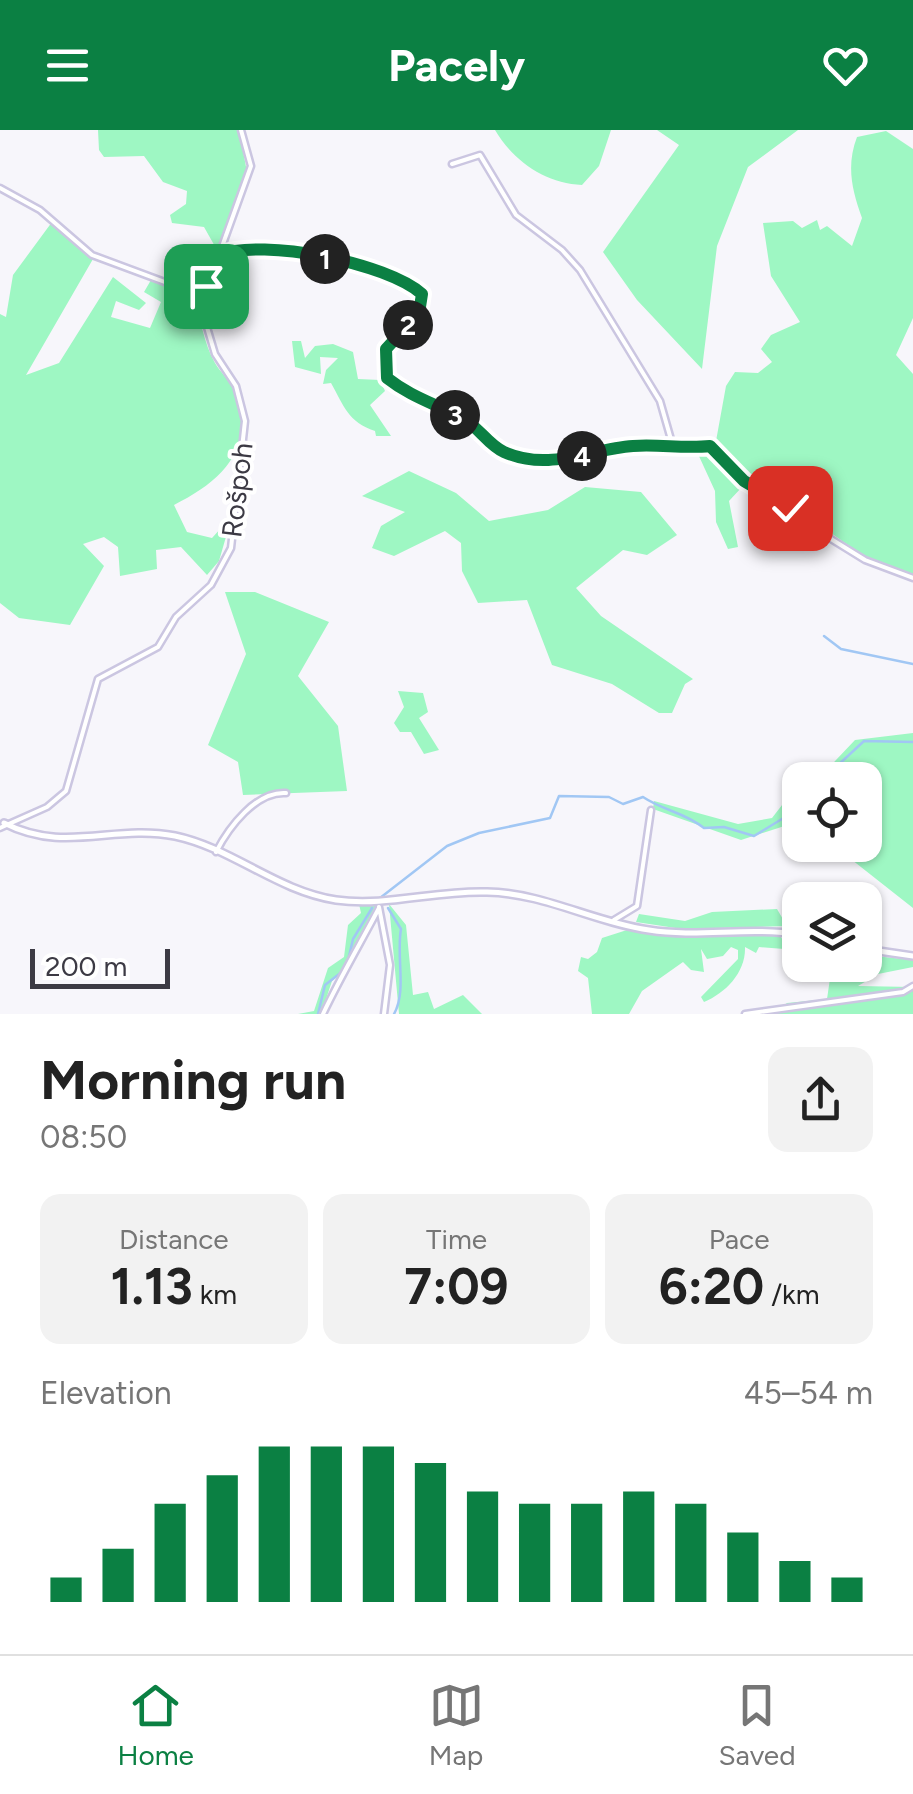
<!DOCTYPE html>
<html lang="en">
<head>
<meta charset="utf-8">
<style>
  body { margin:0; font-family:Figtree,sans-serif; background:#f2f2f2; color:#222; height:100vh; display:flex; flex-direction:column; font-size:38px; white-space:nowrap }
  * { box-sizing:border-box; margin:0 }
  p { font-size:32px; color:#767676 }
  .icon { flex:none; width:55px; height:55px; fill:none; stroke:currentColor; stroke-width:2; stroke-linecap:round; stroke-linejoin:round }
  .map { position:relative; height:884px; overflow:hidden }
  .panel { display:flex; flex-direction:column; background:#fff; flex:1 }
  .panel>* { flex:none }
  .fabs { position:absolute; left:782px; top:632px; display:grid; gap:20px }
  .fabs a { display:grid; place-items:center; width:100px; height:100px; border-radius:20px; background:#fff; box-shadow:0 2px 8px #0004; font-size:50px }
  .scale { position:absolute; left:30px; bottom:25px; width:140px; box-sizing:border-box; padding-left:10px; border:5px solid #3c3a44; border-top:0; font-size:28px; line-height:35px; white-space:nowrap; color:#3c3a44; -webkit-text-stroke:8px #fff; paint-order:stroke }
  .pin { position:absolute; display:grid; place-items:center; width:85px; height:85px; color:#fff; margin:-42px; border-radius:20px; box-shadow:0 5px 15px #0006 }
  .km { position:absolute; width:50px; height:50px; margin:-25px; border-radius:50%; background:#222; color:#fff; font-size:28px; line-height:50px; text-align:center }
  .round { display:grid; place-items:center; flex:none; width:105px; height:105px; border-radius:20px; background:#f2f2f2 }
  .headline { display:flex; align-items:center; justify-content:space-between; height:170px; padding:0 40px }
  h1 { font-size:55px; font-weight:700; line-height:75px }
  .stats { display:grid; grid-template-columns:repeat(3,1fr); gap:15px; height:170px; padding:10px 40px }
  .stats div { display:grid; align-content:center; border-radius:20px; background:#f2f2f2; text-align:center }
  .stats b { font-size:50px; font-weight:700 }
  .stats small { font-size:28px; font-weight:400 }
  .stats p { font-size:28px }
  .chart { height:280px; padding:20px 40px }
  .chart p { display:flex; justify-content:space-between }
  .chart svg { width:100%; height:180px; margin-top:10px; stroke:#0b8043; stroke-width:6 }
  header { display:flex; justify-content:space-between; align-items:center; height:130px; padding:0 40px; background:#0b8043; color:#fff; font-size:45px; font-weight:700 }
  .menu { display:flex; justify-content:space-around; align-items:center; height:140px; border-top:2px solid #e0e0e0; background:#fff; font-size:28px; color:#767676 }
  .menu a { display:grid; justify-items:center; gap:5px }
  .menu .active { color:#0b8043 }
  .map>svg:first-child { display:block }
  .green { fill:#9ef7c3 }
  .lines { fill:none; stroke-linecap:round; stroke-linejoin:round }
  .stream { stroke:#a1c7f4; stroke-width:2.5 }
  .minor-casing { stroke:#cbc6e1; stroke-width:9 }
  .tertiary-casing { stroke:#cbc6e1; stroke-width:10 }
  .minor { stroke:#fff; stroke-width:4 }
  .tertiary { stroke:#fff; stroke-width:5 }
  .route-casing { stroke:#fff; stroke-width:20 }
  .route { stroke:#0b8043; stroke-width:12 }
  .labels { text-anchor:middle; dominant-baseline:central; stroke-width:8; stroke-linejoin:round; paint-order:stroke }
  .street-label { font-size:28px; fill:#3c3a44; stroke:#fff }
</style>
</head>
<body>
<header><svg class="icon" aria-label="menu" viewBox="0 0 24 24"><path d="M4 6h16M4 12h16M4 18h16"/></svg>Pacely<svg class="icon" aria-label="heart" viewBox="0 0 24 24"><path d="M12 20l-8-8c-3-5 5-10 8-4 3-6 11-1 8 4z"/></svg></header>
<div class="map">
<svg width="913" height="884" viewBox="0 0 913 884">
  <rect width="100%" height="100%" fill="#f7f6fb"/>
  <path class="green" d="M 98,0 L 239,0 L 247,42 L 217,120 L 204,97 L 172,93 L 170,85 L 186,74 L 187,61 L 163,52 L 144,26 L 104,27 L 99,20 Z
    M 495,0 L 611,0 L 599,36 L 582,55 C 546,54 513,31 495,0 Z
    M 657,0 L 798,0 L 748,37 L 717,116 L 702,239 L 637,170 L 603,122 L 679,15 Z
    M 886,1 L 913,19 L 913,188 L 896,225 L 913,244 L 913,446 L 866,428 L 775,363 L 761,365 L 742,357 L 729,371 L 738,417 L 728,419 L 716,392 L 715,361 L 698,324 L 716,311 L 726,256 L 735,242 L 758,243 L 772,232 L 761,219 L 771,205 L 800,192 L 771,146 L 763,93 L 793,91 L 802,98 L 817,90 L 820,100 L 827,96 L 852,116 L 862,88 C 852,60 846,36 857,7 Z
    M 52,92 L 93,129 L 26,245 L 59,233 L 113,147 L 146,173 L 139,180 L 116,171 L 111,187 L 150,198 L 161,172 L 144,162 L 151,150 L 194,166 C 200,187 204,214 215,233 C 220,242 229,249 233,259 C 258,318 222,351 174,375 L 187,402 L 212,408 L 232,386 L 219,431 L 207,445 L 181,417 L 156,420 L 157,439 L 120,446 L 118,417 L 104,407 L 83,414 L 104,436 L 70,495 L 19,488 L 0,473 L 0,184 L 6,187 L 13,145 Z
    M 292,211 L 301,211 L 305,228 L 315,216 L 333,214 L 353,222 L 358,249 L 380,250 L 385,261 L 370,275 L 391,306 L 376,306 L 375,301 C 348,292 344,276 331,253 L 323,254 L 326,240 L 338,228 L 320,227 L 321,244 L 295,237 Z
    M 409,341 L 456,363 L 489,391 L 548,380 L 585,357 L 641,362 L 677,405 L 647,425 L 623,420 L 576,458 L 601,486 L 693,549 L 685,554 L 672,583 L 659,583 L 612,554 L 552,535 L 527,470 L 478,473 L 462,441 L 461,413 L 445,401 L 394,426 L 372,418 L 381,396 L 405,382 L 362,366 Z
    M 225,462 L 255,462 L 329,492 L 298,546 L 338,596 L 347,661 L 243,665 L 238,632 L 208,615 L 246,524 Z
    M 398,561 L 423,563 L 428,582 L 419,588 L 439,620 L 424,624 L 411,602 L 400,602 L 394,593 L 404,577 Z
    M 913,603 L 913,778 L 833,715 L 865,715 L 865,650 L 817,650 L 855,610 Z
    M 800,663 L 800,691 L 741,710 L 653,679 L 654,671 L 738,694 L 772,688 L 789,666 Z
    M 359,774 L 377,774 L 349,836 L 332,851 L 321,884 L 298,884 L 314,881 L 328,838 L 344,827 L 348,795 L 361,783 Z
    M 389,774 L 406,795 L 413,865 L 428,862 L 434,879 L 463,865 L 482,884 L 399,884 Z
    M 777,779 L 787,796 L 682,799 L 636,792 L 639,784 L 685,791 L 712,782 Z
    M 627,800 L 693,806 L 779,805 L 785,812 L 784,819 L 759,817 L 756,823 L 745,817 C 746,842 726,863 704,872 L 701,867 L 738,829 L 738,820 L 731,817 L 723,826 L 707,829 L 701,819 L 704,842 L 691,840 L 683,832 L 642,861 L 629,884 L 592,884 L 588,848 L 578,841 L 581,827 L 588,829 L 597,822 L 602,808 Z
    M 865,825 L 913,830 L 913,837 L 878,844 L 858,856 L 913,857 L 913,884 L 759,884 L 775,882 L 787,873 L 827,869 L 832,835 L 865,835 Z"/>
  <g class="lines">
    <path class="stream" d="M 824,506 L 841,519 L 913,534
      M 822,650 L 864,611 L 913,612
      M 380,768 L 447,716 L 479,703 L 550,688 L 559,666 L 609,667 L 623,674 L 643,667 C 664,681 684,682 704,698 L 724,697 L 754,706 L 800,678
      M 388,778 L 401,799 C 396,826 407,861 394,884
      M 347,835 L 353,809 L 372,778
      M 318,884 L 325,855 L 343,841"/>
    <defs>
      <path id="minor" d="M 452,34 L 480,25 L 516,85 L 562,120 L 580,140 L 660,271 L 672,313
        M 0,58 L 40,80 L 92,125 L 197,164
        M 219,125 C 268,106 376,134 420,161 L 419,183 C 401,204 375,218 387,248 C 411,267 436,274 462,288 C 478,297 488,315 504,322 C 549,343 589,319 633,316 C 660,314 684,319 710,316 L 744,351 L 777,368 L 831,409 L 865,430 L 913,448
        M 197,164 L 210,150 L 251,36 L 241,0
        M 0,698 L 47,677 L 66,661 L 98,549 L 158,517 L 176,487 L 211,455 L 231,418 L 245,291 L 236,256 L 215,224 L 197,164
        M 216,722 C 229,697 256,661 286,663
        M 379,777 L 390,835 L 384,884
        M 614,790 L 637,776 L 651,680
        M 323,884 C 340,848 360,814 379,778
        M 745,884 L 903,862 L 913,856"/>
      <path id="tertiary" d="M 4,693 C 65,724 113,694 175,706 C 232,718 277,761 336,770 C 387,777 436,760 487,762 C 544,763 593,792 649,800 C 699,808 750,796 800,805
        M 865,819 L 913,826"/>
    </defs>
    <use href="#minor" class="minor-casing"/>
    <use href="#tertiary" class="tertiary-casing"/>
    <use href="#minor" class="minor"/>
    <use href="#tertiary" class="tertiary"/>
  </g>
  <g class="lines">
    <defs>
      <path id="route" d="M 206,156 L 219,125 C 264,108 387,133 422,164 L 419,183 L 386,219 L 387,248 C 411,267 436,274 462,288 C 478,296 488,315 504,322 C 549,342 589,319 633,316 C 660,314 684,319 710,316 L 744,351 L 790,378"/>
    </defs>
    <use href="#route" class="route-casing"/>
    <use href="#route" class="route"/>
  </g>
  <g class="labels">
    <g class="street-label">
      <text transform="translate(237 360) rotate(-83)">Rošpoh</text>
    </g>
  </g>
</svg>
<div class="fabs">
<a><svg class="icon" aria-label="locate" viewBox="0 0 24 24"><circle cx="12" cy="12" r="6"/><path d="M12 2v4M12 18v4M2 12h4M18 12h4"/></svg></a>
<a><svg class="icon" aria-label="layers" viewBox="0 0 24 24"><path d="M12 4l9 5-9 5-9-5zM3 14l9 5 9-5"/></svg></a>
</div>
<div class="scale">200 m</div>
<div class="pin" style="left:206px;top:156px;background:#1e9e55"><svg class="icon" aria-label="arrive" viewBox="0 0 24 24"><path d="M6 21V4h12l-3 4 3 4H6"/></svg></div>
<div class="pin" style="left:790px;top:378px;background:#d93025"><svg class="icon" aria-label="check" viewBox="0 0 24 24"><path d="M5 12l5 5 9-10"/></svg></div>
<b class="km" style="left:325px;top:129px">1</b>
<b class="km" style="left:408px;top:195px">2</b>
<b class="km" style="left:455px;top:285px">3</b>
<b class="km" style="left:582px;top:326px">4</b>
</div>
<section class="panel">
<div class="headline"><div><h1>Morning run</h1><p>08:50</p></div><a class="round"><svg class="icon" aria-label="share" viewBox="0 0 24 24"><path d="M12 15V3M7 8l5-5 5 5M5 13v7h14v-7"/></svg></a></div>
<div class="stats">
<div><p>Distance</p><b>1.13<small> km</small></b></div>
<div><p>Time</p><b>7:09</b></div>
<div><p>Pace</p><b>6:20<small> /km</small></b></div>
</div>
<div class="chart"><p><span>Elevation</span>45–54 m</p>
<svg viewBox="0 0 160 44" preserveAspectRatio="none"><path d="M5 44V38M15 44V31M25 44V20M35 44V13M45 44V6M55 44V6M65 44V6M75 44V10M85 44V17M95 44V20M105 44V20M115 44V17M125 44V20M135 44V27M145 44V34M155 44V38"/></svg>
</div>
</section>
<nav class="menu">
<a class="active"><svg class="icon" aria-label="home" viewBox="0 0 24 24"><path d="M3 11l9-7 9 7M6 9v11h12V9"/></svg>Home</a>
<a><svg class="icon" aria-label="map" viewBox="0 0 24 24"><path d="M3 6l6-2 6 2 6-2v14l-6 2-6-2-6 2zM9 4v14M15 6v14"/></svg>Map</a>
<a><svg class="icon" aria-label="saved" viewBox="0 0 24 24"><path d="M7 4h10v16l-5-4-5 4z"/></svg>Saved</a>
</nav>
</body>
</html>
